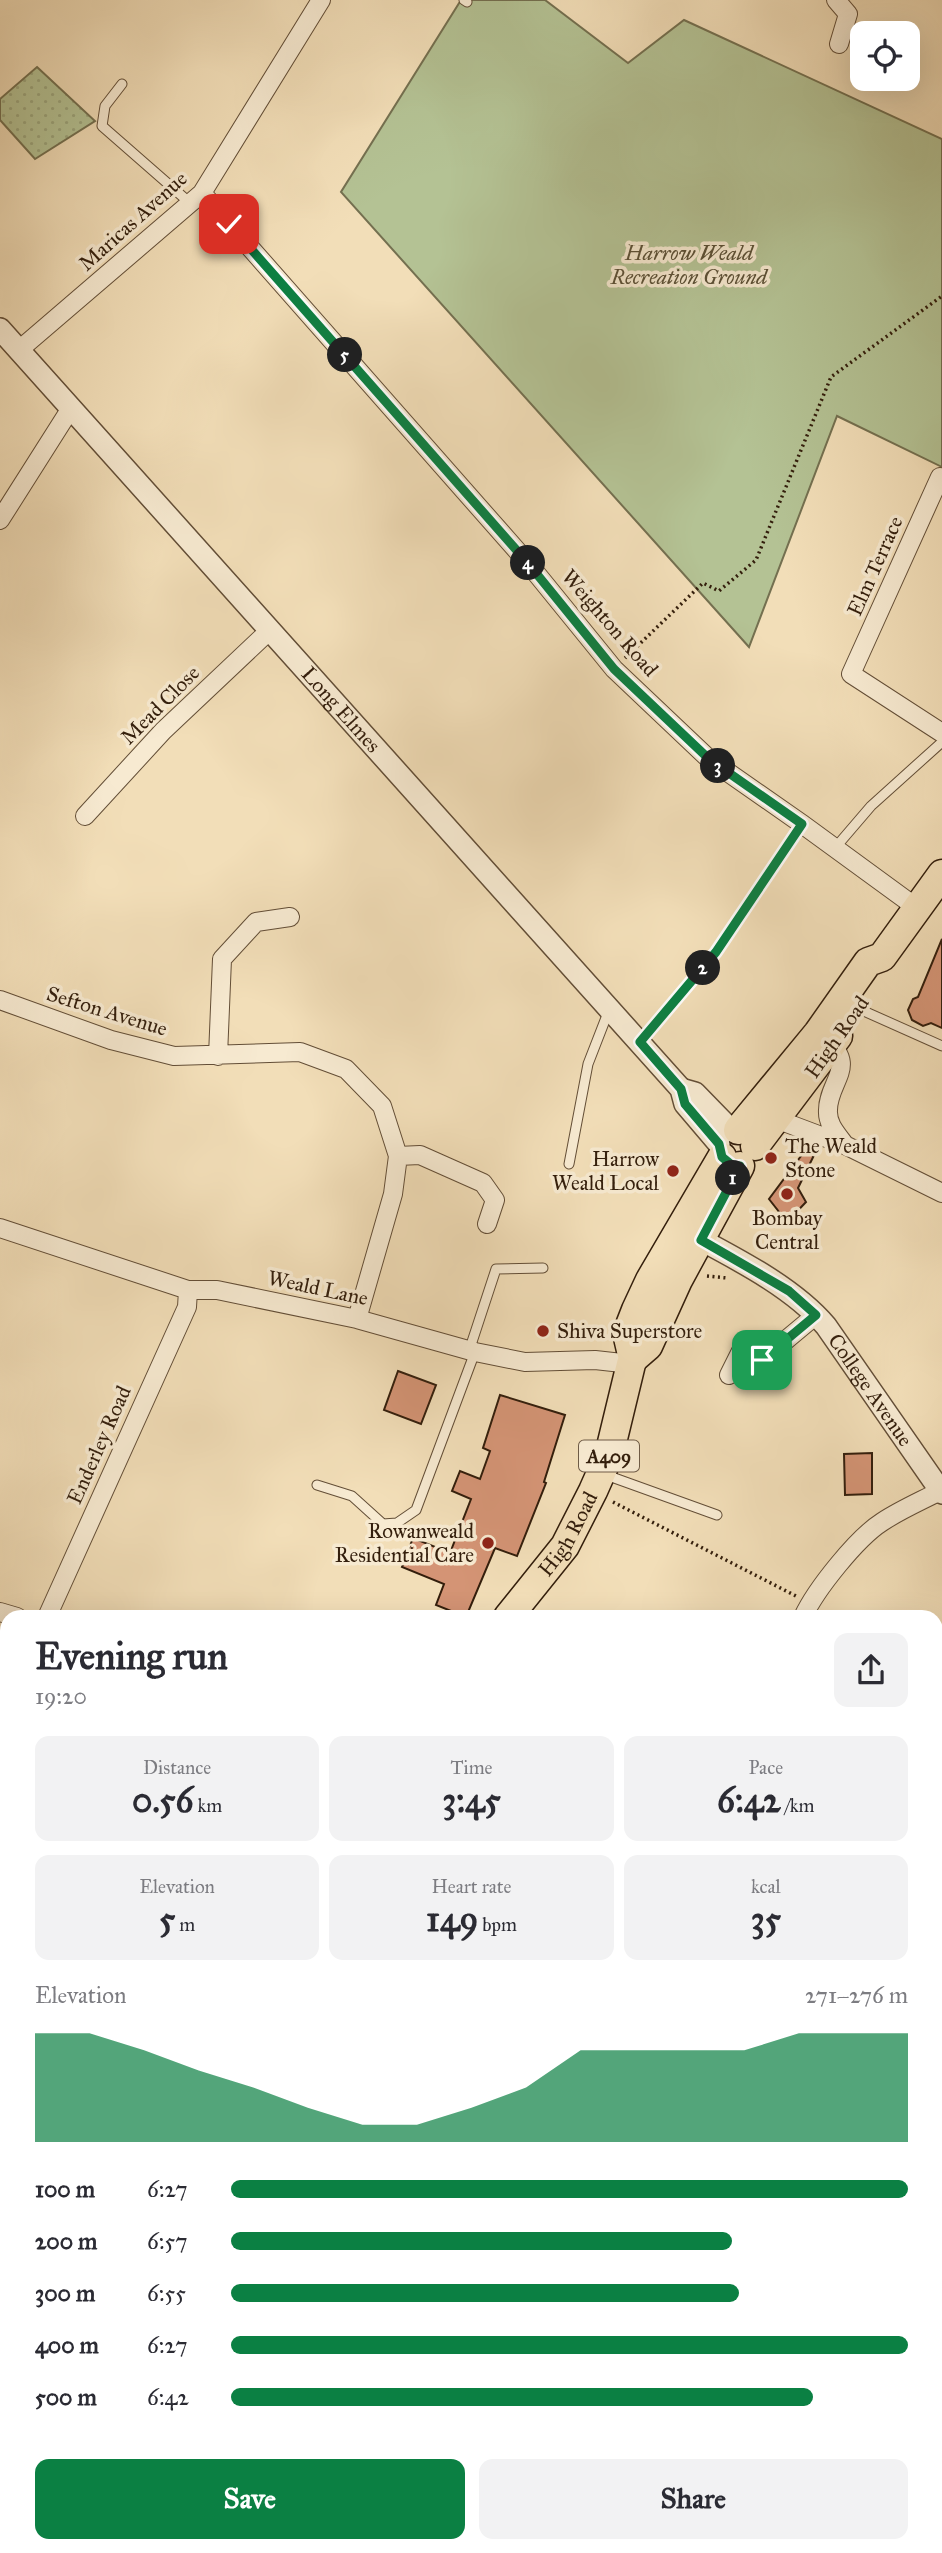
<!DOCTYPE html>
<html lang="en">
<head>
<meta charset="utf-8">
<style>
  body { margin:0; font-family:"IM FELL Great Primer",serif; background:#f2f2f3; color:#2b2b33; height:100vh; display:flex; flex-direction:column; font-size:26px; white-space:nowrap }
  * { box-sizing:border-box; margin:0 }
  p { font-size:23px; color:#7c7c81 }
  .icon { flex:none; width:38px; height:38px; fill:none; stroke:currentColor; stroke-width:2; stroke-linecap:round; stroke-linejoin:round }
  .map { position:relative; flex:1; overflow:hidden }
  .panel { position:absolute; left:0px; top:1610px; width:943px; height:943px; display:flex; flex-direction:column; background:#fff; border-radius:21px 21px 0 0; box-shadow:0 7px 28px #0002 }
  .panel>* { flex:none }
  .buttons { position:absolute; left:850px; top:21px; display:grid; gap:14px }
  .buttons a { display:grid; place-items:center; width:70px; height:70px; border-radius:14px; background:#fff; box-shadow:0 7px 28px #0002; font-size:35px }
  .pin { position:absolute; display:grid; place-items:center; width:60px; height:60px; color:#fff; margin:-30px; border-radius:14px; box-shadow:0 4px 10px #0006 }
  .km { position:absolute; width:35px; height:35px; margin:-18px; border-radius:50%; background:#222; color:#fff; font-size:19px; line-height:35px; text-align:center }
  .round { display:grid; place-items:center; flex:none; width:74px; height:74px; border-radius:14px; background:#f2f2f3 }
  .head { display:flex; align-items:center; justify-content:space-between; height:119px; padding:0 35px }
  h1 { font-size:38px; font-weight:700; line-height:52px }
  .figures { display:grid; grid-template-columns:repeat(3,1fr); gap:10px; height:119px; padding:7px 35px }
  .figures div { display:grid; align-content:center; border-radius:14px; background:#f2f2f3; text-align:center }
  .figures b { font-size:35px; font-weight:700 }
  .figures small { font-size:19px; font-weight:400 }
  .figures p { font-size:19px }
  .chart { height:196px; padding:14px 35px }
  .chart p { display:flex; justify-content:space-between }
  .chart svg { width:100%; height:126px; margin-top:7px; fill:#0b8043; opacity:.7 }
  .cta { display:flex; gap:14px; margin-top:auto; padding:14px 35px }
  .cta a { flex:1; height:80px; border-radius:14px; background:#0b8043; color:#fff; font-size:28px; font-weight:700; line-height:80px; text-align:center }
  .cta a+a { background:#f2f2f3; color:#2b2b33 }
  ul { padding:0 35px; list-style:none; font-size:23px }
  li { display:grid; grid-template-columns:112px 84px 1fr; align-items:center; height:52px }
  li i { height:18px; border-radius:9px; background:#0b8043 }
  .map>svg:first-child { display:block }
  .grass { fill:url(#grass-dots); stroke:#747050; stroke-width:2 }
  .green { fill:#b4c294; stroke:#747050; stroke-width:2 }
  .building { fill:#d49475; stroke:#331e0c; stroke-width:2 }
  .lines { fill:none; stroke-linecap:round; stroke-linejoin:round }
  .service-casing { stroke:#634e37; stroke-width:11 }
  .minor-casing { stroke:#634e37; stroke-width:20 }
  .tertiary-casing { stroke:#634e37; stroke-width:24 }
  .primary-casing { stroke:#331e0c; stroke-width:31 }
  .path { stroke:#331e0c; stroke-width:3.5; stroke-dasharray:2 3.5; stroke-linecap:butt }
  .service { stroke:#f7ead1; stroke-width:9 }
  .minor { stroke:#f7ead1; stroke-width:18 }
  .tertiary { stroke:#f7ead1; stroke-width:21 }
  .primary { stroke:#f2deb8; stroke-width:28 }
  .route-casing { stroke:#fff; stroke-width:14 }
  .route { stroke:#0b8043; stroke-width:9 }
  .poi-dot { fill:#8f2418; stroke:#f7ead1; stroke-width:2.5 }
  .labels { text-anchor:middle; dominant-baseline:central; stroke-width:7; stroke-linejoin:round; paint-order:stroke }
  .shield { fill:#f7ead1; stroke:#6e5b47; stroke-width:2 }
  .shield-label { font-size:19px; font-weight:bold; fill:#331e0c }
  .street-label { font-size:21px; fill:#331e0c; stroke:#f7ead1 }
  .park-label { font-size:21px; font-style:italic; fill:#5a4f35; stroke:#f7ead1 }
  .poi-label { font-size:21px; fill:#331e0c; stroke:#f7ead1; text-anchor:start }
</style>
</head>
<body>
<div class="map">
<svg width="942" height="2553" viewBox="0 0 942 2553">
  <defs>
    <pattern id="grass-dots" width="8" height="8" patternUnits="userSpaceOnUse" patternTransform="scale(1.75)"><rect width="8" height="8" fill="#b4c294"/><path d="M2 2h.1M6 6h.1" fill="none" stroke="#9ba67e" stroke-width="1.8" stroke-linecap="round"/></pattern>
  </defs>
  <rect width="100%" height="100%" fill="#f2deb8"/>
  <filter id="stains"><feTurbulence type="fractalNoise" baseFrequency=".00286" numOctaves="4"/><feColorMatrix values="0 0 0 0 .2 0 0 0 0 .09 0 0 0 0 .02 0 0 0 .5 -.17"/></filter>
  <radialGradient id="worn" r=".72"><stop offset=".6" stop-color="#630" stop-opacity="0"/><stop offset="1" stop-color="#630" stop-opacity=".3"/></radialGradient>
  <path class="grass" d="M 37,67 L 95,121 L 35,159 L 0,120 L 0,99 Z"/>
  <path class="green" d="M 461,0 L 545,0 L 628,63 L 684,20 L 942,139 L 942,467 L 837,416 L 749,647 L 341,192 Z
    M 936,2413 L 942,2415 L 942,2464 L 936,2473 Z
    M 759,2546 L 893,2546 L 890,2553 L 758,2553 Z"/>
  <path class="building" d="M 942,939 L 942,1028 L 931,1023 L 923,1026 L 912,1020 L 908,1010 L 913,999 L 918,997 Z
    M 810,1144 L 818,1147 L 798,1188 L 806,1202 L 787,1222 L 769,1199 Z
    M 398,1371 L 436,1385 L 421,1424 L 384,1410 Z
    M 500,1395 L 565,1415 L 544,1482 L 546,1483 L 517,1556 L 495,1548 L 466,1617 L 436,1605 L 444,1584 L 402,1567 L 413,1538 L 450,1553 L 471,1499 L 452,1491 L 460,1471 L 480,1479 L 490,1451 L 483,1448 Z
    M 872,1453 L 872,1494 L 845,1495 L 844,1454 Z"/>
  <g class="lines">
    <defs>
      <path id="service" d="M 464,0 L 467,2
        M 122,84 L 105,106 L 102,126 L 190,203
        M 835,848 L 871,806 L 942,742
        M 857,1008 L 942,1046
        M 640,1041 L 716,952 L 802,824
        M 569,1164 L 588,1064 L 609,1010
        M 469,1351 L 496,1269 L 543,1268
        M 606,1475 L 717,1515
        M 317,1485 L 352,1496 L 383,1524 L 397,1523 L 416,1510 L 475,1352
        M 0,1898 L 7,1886
        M 0,2467 L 7,2440"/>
      <path id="minor" d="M 836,0 L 848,14 L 839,44
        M 202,193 L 527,562 L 614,669 L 709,759 L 802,824 L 917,908
        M 19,350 L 202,193 L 321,0
        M 940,477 L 851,674 L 942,733
        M 0,520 L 71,408
        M 85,816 L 163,731 L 270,630
        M 0,1000 L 111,1040 L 174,1056 L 300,1052 L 346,1069 L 382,1106 L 398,1156 L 393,1194 L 357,1319
        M 825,1039 C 859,1066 828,1081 828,1110 C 827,1124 837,1134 845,1145
        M 218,1056 L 222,959 L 256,922 L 290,917
        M 776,1119 L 845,1145 L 942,1193
        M 398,1156 L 420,1155 L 483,1183 L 495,1200 L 487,1224
        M 0,1228 L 188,1290 L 217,1290 L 357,1319 L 475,1352 L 525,1362 L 595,1360 L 631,1364
        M 729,1375 L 741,1351 L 762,1360 L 816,1315
        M 0,1612 L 17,1617
        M 47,1617 L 187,1307 L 188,1290
        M 803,1617 C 816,1589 857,1538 882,1522 C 900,1510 921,1501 940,1491
        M 936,1921 L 942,1924
        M 0,1978 L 7,1982
        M 936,2139 L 942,2141
        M 0,2180 L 7,2181
        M 0,2376 L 7,2377
        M 281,2546 L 292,2553
        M 653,2553 L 655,2546"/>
      <g id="tertiary">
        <path id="s1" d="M 0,329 L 681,1089 L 685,1104 L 719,1144"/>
        <path d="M 681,1089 L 695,1093 L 732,1131"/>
        <path id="s2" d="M 690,1234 C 735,1258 793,1287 826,1326 L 942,1493"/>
      </g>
      <g id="primary">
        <path d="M 738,1130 L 818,1033 L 868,962 L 882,957 L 942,874"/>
        <path d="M 755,1146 L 838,1036"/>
        <path d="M 633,1359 L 648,1346 L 678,1280 L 740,1166"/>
        <path id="s3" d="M 508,1617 L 565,1546 L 593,1491 L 609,1455 L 631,1364 L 633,1359 L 627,1333 L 636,1310 L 650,1280 L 722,1157"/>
        <path d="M 0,2089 L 7,2069"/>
      </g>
    </defs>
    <use href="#service" class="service-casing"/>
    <use href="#minor" class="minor-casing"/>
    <use href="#tertiary" class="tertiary-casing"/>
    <use href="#primary" class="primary-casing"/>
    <path class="path" d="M 625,658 L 703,583 L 719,591 L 756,560 L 831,377 L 942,296
      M 707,1276 L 727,1278
      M 613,1502 L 796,1596"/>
    <use href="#service" class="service"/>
    <use href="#minor" class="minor"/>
    <use href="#tertiary" class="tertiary"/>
    <use href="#primary" class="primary"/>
  </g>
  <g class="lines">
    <defs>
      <path id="route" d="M 229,224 L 527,562 L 614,669 L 709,759 L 802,824 L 716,952 L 640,1042 L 681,1089 L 685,1104 L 719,1144 L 722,1157 L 733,1166 L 740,1166 L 701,1240 L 789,1291 L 816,1315 L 762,1360"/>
    </defs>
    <use href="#route" class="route-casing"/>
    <use href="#route" class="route"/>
  </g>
  <g class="poi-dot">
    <circle cx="771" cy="1158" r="7"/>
    <circle cx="673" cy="1171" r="7"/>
    <circle cx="787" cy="1194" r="7"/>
    <circle cx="543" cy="1331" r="7"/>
    <circle cx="488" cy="1543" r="7"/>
  </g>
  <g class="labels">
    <rect class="shield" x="579" y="1440.5" width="60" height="31" rx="5"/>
    <g class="shield-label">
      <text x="609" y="1456">A409</text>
    </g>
    <g class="street-label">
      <text transform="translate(133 221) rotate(-42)">Maricas Avenue</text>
      <text transform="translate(875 566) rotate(-66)">Elm Terrace</text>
      <text transform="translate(610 623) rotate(49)">Weighton Road</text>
      <text transform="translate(160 705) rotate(-45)">Mead Close</text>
      <text stroke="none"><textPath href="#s1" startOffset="511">Long Elmes</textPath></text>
      <text transform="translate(107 1011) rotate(17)">Sefton Avenue</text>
      <text transform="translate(837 1037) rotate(-55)">High Road</text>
      <text transform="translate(318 1288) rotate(12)">Weald Lane</text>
      <text stroke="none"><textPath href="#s2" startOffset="243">College Avenue</textPath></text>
      <text transform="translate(99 1445) rotate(-66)">Enderley Road</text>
      <text stroke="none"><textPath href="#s3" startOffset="103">High Road</textPath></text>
    </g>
    <g class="park-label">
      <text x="689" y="253">Harrow Weald<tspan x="689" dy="24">Recreation Ground</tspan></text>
    </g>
    <g class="poi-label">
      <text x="785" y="1146">The Weald<tspan x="785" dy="24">Stone</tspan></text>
      <text x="659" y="1159" text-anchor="end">Harrow<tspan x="659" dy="24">Weald Local</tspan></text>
      <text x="787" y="1218" text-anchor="middle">Bombay<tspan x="787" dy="24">Central</tspan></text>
      <text x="557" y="1331">Shiva Superstore</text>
      <text x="474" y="1531" text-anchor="end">Rowanweald<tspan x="474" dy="24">Residential Care</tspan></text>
    </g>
  </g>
  <rect width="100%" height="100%" filter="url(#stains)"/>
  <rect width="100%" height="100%" fill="url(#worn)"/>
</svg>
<div class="buttons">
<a><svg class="icon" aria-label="locate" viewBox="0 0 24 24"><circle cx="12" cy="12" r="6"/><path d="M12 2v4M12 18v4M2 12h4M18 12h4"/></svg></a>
</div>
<div class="pin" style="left:762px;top:1360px;background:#1e9e55"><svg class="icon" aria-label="arrive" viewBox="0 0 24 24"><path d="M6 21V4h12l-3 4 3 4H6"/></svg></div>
<div class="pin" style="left:229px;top:224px;background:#d93025"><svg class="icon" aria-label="check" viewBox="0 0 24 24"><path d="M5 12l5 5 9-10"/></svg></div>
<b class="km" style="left:733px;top:1178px">1</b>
<b class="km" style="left:703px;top:968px">2</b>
<b class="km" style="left:718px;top:766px">3</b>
<b class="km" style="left:528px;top:563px">4</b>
<b class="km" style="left:345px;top:355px">5</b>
<section class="panel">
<div class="head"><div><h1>Evening run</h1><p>19:20</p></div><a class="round"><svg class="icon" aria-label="share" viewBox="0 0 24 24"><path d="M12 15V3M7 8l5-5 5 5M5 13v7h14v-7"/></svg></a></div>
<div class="figures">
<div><p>Distance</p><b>0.56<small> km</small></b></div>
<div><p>Time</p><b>3:45</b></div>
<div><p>Pace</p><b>6:42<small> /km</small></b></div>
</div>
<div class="figures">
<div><p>Elevation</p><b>5<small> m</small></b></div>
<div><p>Heart rate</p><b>149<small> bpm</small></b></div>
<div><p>kcal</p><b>35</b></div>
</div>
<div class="chart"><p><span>Elevation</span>271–276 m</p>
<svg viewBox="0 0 160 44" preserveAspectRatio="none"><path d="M0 44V6L10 6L20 12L30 19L40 25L50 32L60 38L70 38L80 32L90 25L100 12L110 12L120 12L130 12L140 6L150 6L160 6V44z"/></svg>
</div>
<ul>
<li><b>100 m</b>6:27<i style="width:100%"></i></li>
<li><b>200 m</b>6:57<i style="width:74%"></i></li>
<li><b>300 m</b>6:55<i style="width:75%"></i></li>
<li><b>400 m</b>6:27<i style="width:100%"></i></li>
<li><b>500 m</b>6:42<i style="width:86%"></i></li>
</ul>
<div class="cta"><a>Save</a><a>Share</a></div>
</section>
</div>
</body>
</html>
